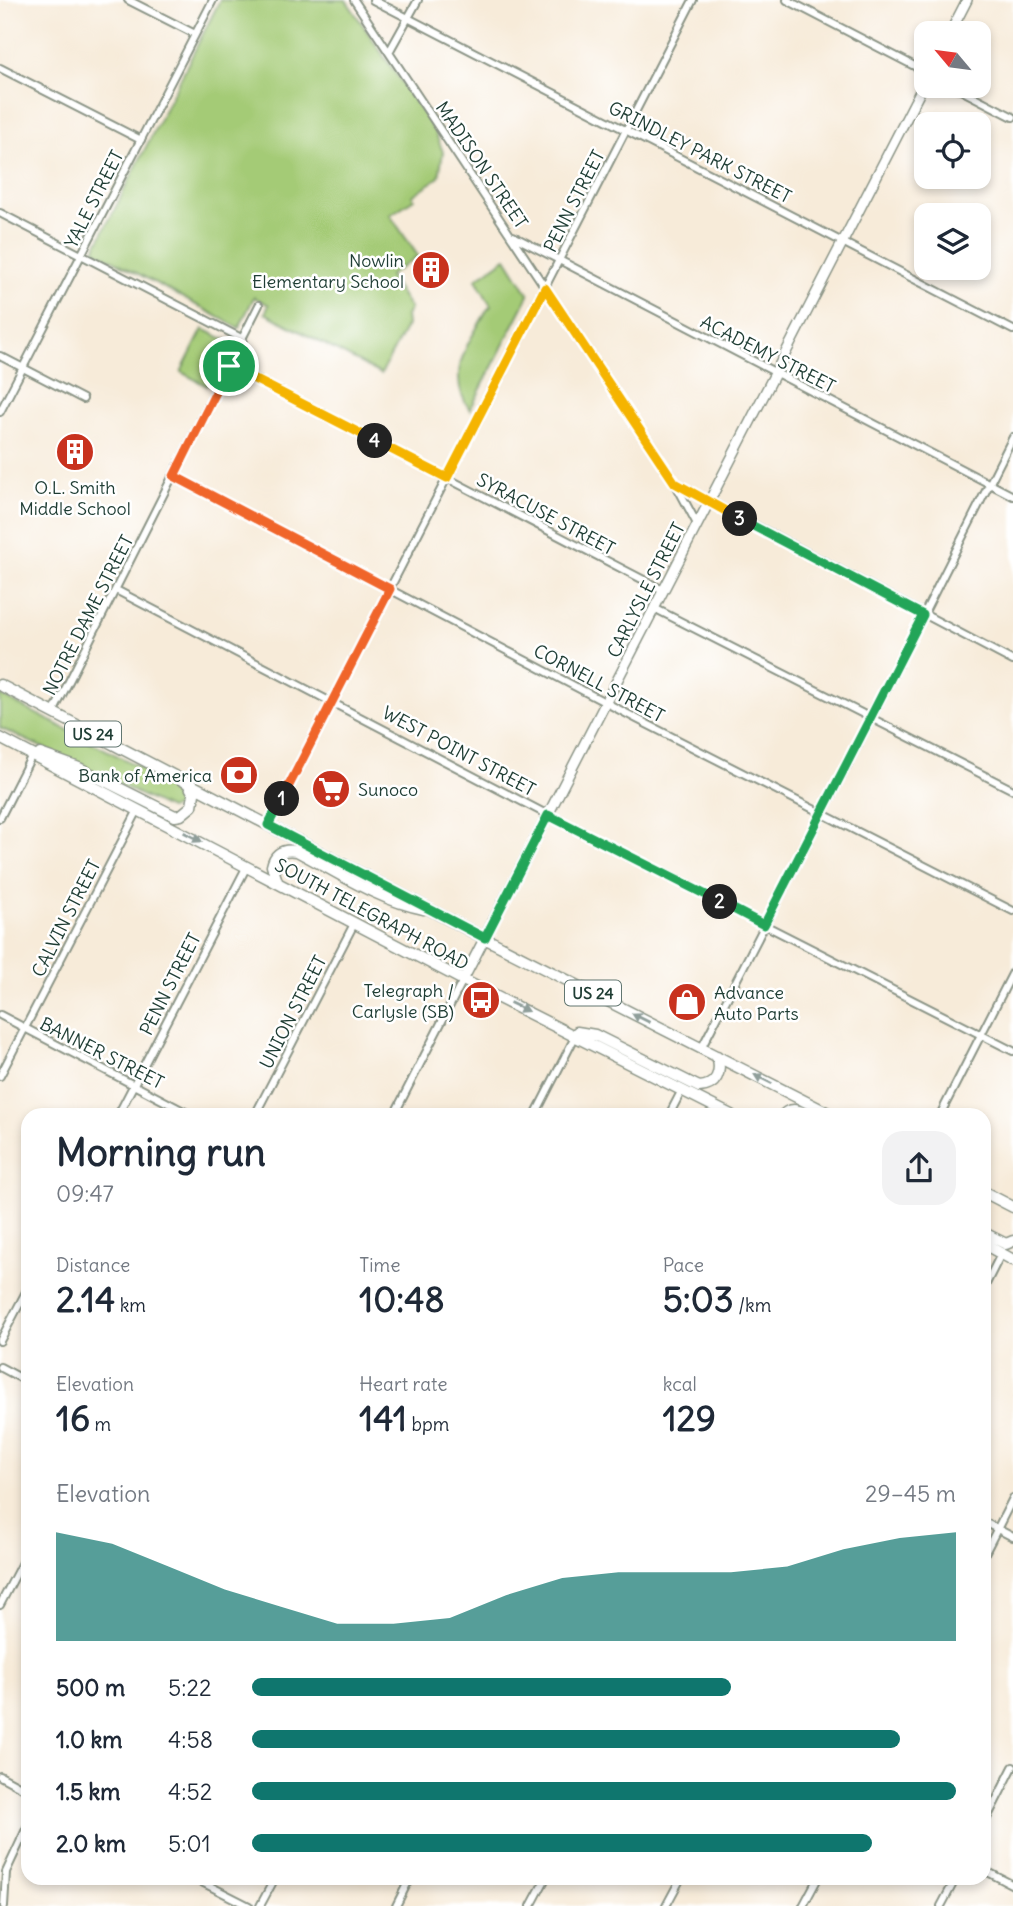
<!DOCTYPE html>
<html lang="en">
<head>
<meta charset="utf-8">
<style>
  body { margin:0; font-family:Delius,sans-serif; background:#f2f2f3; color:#1f2937; height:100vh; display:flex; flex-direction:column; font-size:26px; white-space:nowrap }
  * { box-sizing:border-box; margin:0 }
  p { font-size:23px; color:#747a83 }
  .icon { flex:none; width:38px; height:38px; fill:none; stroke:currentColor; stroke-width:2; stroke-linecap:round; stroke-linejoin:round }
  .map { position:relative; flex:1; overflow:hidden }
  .panel { position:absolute; left:21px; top:1108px; width:970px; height:777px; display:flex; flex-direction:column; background:#fff; border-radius:21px; box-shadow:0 4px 10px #0003 }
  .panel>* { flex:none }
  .needle { width:46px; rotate:299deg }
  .fabs { position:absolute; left:914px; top:21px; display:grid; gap:14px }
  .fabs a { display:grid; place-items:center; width:77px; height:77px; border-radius:14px; background:#fff; box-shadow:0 4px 10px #0003; font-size:35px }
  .pin { position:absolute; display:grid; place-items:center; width:60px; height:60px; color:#fff; margin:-30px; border:4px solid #fff; border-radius:50%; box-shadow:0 2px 7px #0007 }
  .km { position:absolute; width:35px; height:35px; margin:-18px; border-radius:50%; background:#222; color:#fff; font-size:19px; line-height:35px; text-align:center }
  .round { display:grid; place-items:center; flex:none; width:74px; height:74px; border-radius:21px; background:#f2f2f3 }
  .overview { display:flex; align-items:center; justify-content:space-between; height:119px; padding:0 35px }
  h1 { font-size:38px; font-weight:800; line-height:52px }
  .stats { display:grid; grid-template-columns:repeat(3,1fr); gap:10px; height:119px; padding:7px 35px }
  .stats div { display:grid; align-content:center }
  .stats b { font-size:35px; font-weight:800 }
  .stats small { font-size:19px; font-weight:400 }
  .stats p { font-size:19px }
  .chart { height:196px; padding:14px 35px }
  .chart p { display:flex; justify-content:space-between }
  .chart svg { width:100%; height:126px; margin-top:7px; fill:#0f766e; opacity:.7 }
  ul { padding:0 35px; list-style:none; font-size:23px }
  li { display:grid; grid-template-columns:112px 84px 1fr; align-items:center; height:52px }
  li i { height:18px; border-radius:9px; background:#0f766e }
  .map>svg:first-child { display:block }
  .green { fill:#a4cb76; stroke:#628455; stroke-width:2 }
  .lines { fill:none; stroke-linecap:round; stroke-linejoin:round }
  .street-casing { stroke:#8b9486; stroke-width:10 }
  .secondary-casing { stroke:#8b9486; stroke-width:12 }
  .primary-casing { stroke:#8b9486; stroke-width:13 }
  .street { stroke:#fff; stroke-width:6 }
  .secondary { stroke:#fff; stroke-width:9 }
  .primary { stroke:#fff; stroke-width:10 }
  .oneway { fill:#8f9e9a }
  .split-1-casing { stroke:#fff; stroke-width:14 }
  .split-2-casing { stroke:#fff; stroke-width:14 }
  .split-3-casing { stroke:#fff; stroke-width:14 }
  .split-4-casing { stroke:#fff; stroke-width:14 }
  .split-5-casing { stroke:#fff; stroke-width:14 }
  .split-1 { stroke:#f0652b; stroke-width:9 }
  .split-2 { stroke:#22a559; stroke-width:9 }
  .split-3 { stroke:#22a559; stroke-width:9 }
  .split-4 { stroke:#f5b400; stroke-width:9 }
  .split-5 { stroke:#f5b400; stroke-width:9 }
  .labels { text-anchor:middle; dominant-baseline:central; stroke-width:5; stroke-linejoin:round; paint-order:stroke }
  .shield { fill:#fff; stroke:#627771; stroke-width:2 }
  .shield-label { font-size:16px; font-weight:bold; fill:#1f3d34 }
  .street-label { font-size:18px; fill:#1f3d34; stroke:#fff }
  .poi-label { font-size:18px; fill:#1f3d34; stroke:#fff; text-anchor:end }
</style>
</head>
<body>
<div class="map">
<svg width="1013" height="1906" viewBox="0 0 1013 1906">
  <rect width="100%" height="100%" fill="#fff"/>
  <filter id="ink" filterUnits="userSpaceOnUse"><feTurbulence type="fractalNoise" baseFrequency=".0143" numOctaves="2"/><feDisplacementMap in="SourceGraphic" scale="14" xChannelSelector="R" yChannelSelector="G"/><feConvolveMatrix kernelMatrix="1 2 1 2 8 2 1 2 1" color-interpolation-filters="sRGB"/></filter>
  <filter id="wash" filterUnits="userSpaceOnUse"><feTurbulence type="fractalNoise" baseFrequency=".00686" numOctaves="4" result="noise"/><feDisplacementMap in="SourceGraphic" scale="28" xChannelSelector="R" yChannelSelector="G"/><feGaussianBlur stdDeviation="1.57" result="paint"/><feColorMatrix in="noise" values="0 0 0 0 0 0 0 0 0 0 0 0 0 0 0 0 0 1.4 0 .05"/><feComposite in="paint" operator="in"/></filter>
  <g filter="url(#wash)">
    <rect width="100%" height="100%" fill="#f7ebd9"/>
    <path class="green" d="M 220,0 L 346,0 L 435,132 L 443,152 L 439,177 L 412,196 L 414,199 L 390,215 L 418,256 L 389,276 L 410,308 L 406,316 L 407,325 L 381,374 L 265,313 L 269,305 L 254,297 L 239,328 L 94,250 Z
      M 506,258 L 529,295 L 470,410 C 444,373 469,343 487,310 L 491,306 L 476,279 Z
      M 203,329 L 230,342 L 207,386 L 181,372 Z
      M 0,695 L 180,788 L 185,793 L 186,800 L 180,807 L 169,809 L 78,764 L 0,728 Z"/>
  </g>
  <g filter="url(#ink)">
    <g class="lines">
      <defs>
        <path id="street" d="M 128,0 L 195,34
          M 354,0 L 675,483 L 697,524
          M 373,0 L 1013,330
          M 787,0 L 926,72
          M 389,52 L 418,0
          M 0,68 L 141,140
          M 953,86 L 1013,117
          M 0,213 L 243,339
          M 513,236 L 1013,496
          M 0,356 L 83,399
          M 229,365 L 663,590
          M 0,412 L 213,0
          M 174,476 L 637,719 L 1013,911
          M 677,484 L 1013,661
          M 116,590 L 548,815 L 1013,1051
          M 654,608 L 1013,790
          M 53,713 L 259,305
          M 0,818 L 32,755
          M 268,825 L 693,0
          M 0,1015 L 191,1115
          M 701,1049 L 875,711 L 1013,437
          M 0,1076 L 138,810
          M 118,1115 L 247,866
          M 255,1115 L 355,922
          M 394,1115 L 463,980
          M 535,1115 L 576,1035
          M 669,1115 L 682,1090
          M 940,1115 L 1013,972
          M 984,1288 L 1001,1254
          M 0,1341 L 28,1288
          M 0,1367 L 28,1382
          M 984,1522 L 1013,1537
          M 984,1555 L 1013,1498
          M 0,1605 L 28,1551
          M 0,1776 L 28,1791
          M 984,1824 L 1013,1767
          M 984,1870 L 1013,1885
          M 194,1878 L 249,1906
          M 4,1906 L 6,1872 L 28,1825
          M 260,1906 L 275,1878
          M 396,1906 L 410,1878
          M 531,1906 L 546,1878
          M 666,1906 L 681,1878
          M 803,1906 L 818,1878
          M 941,1906 L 956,1878"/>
        <path id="secondary" d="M 950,33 L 967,0
          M 463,980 L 926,80"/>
        <path id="primary" d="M 0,685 L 494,943 L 832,1115
          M 0,738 L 463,980 L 731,1115
          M 40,754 L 79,768 L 175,816 L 181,815 L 192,806 L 194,794 L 189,785
          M 277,881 L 272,866 C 275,852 284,849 297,851 C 337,872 380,901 424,909
          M 577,1032 L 595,1035 L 699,1087 C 717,1086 722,1072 717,1056
          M 783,1115 C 791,1107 799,1110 809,1115
          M 984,1192 L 1013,1207
          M 984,1233 L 1006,1244 L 1013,1241
          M 984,1244 L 1013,1260"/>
      </defs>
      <use href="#street" class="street-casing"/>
      <use href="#secondary" class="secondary-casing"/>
      <use href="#primary" class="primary-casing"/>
      <use href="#street" class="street"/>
      <use href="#secondary" class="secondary"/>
      <use href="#primary" class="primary"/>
    </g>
    <defs><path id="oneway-solid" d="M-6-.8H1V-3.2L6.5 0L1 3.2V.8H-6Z" transform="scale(1.75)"/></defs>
    <g class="oneway">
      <use href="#oneway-solid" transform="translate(193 837) rotate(27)"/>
      <use href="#oneway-solid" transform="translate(519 1007) rotate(26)"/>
      <use href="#oneway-solid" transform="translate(641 1018) rotate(-153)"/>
      <use href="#oneway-solid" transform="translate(763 1079) rotate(-153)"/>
    </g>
  </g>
  <g class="lines" filter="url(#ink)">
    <defs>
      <path id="split-1" d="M 229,366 L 174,476 L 390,589 L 282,799"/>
      <path id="split-2" d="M 282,799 L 268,825 L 485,938 L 548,815 L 720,902"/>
      <path id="split-3" d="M 720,902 L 764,925 L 923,615 L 740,519"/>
      <path id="split-4" d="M 375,441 L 447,478 L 545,288 L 675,483 L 740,519"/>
      <path id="split-5" d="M 229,366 L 375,441"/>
    </defs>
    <use href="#split-1" class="split-1-casing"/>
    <use href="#split-2" class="split-2-casing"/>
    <use href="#split-3" class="split-3-casing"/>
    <use href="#split-4" class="split-4-casing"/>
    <use href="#split-5" class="split-5-casing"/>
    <use href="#split-1" class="split-1"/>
    <use href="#split-2" class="split-2"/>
    <use href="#split-3" class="split-3"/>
    <use href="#split-4" class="split-4"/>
    <use href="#split-5" class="split-5"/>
  </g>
  <defs>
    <symbol id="building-disc" viewBox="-11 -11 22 22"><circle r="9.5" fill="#c8321e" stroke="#fff"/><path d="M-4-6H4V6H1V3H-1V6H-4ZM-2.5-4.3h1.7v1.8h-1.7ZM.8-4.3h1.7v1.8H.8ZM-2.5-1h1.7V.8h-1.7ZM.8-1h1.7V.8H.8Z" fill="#fff"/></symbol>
    <symbol id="bank-disc" viewBox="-11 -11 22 22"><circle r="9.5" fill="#c8321e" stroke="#fff"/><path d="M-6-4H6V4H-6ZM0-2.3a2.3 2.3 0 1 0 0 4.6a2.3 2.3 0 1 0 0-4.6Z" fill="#fff"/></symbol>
    <symbol id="supermarket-disc" viewBox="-11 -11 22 22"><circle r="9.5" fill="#c8321e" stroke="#fff"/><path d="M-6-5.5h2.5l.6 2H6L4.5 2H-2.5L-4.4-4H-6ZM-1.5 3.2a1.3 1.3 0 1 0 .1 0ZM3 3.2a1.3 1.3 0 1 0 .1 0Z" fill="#fff"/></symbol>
    <symbol id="bus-disc" viewBox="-11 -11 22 22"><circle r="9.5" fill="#c8321e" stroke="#fff"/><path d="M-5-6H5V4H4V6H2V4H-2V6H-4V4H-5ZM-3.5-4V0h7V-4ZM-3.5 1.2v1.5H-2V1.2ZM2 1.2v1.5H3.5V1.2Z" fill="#fff"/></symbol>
    <symbol id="shop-disc" viewBox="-11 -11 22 22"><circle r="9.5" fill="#c8321e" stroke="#fff"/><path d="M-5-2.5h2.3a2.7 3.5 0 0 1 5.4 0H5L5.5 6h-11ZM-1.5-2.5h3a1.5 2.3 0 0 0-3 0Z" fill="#fff"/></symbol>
  </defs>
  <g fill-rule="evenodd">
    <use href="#building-disc" x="409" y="248" width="44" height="44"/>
    <use href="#building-disc" x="53" y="430" width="44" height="44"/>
    <use href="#bank-disc" x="217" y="753" width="44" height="44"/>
    <use href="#supermarket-disc" x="309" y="767" width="44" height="44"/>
    <use href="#bus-disc" x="459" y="978" width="44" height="44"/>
    <use href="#shop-disc" x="665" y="980" width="44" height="44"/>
  </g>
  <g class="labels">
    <g class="shield">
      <rect x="65" y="721.5" width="56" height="25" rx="5"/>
      <rect x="565" y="980.5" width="56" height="25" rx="5"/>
    </g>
    <g class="shield-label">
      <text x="93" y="734">US 24</text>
      <text x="593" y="993">US 24</text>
    </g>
    <g class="street-label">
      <text transform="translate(700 152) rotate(27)">GRINDLEY PARK STREET</text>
      <text transform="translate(482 165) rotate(56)">MADISON STREET</text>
      <text transform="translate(94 199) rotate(-63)">YALE STREET</text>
      <text transform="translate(574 201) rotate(-63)">PENN STREET</text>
      <text transform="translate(768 354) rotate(27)">ACADEMY STREET</text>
      <text transform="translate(546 514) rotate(28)">SYRACUSE STREET</text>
      <text transform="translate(646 590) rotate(-63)">CARLYSLE STREET</text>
      <text transform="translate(88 615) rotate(-63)">NOTRE DAME STREET</text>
      <text transform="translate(599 683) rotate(28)">CORNELL STREET</text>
      <text transform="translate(459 751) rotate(28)">WEST POINT STREET</text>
      <text transform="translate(372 914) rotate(28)">SOUTH TELEGRAPH ROAD</text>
      <text transform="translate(66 918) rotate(-63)">CALVIN STREET</text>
      <text transform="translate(170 984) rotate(-63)">PENN STREET</text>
      <text transform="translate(293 1012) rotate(-63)">UNION STREET</text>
      <text transform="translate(102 1053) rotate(27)">BANNER STREET</text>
    </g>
    <g class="poi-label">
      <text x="404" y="260">Nowlin<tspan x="404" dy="21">Elementary School</tspan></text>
      <text x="75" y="487" text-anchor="middle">O.L. Smith<tspan x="75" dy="21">Middle School</tspan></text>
      <text x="212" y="775">Bank of America</text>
      <text x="358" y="789" text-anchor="start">Sunoco</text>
      <text x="454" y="990">Telegraph /<tspan x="454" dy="21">Carlysle (SB)</tspan></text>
      <text x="714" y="992" text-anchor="start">Advance<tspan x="714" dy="21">Auto Parts</tspan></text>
    </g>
  </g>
</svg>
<div class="fabs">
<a><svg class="needle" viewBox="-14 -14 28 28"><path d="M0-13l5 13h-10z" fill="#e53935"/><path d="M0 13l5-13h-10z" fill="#747a83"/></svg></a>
<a><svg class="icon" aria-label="locate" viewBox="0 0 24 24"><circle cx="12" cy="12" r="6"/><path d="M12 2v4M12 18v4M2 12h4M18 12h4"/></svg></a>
<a><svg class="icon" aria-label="layers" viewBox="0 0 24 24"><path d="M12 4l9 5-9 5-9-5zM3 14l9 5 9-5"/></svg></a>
</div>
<div class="pin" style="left:229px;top:366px;background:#1e9e55"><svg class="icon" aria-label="arrive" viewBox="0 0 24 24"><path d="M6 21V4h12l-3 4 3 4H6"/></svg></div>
<b class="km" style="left:282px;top:799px">1</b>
<b class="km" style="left:720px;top:902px">2</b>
<b class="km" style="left:740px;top:519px">3</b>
<b class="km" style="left:375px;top:441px">4</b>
<section class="panel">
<div class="overview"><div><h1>Morning run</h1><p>09:47</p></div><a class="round"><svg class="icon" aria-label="share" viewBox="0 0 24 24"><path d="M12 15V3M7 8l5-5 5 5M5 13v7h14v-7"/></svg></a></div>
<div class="stats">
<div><p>Distance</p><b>2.14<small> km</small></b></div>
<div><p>Time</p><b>10:48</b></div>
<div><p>Pace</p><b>5:03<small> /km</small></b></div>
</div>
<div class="stats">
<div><p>Elevation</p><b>16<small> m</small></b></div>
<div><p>Heart rate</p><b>141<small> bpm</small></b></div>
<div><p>kcal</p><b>129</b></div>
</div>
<div class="chart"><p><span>Elevation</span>29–45 m</p>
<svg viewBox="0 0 160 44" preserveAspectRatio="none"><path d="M0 44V6L10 10L20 18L30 26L40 32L50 38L60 38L70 36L80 28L90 22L100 20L110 20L120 20L130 18L140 12L150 8L160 6V44z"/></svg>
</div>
<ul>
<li><b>500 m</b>5:22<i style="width:68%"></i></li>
<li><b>1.0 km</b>4:58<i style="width:92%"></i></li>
<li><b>1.5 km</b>4:52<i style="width:100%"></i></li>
<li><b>2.0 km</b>5:01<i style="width:88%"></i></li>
</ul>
</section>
</div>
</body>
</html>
